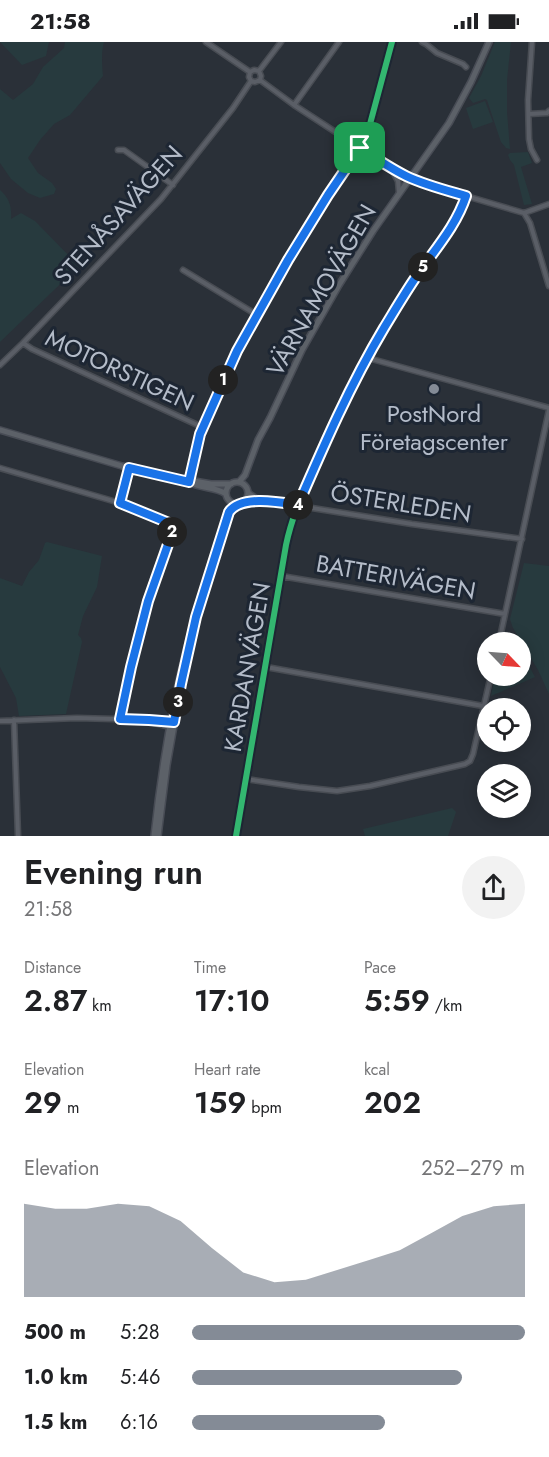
<!DOCTYPE html>
<html lang="en">
<head>
<meta charset="utf-8">
<style>
  body { margin:0; font-family:Jost,sans-serif; background:#f2f2f2; color:#202124; height:100vh; display:flex; flex-direction:column; font-size:22px; white-space:nowrap }
  * { box-sizing:border-box; margin:0 }
  p { font-size:20px; color:#757577 }
  .icon { flex:none; width:33px; height:33px; fill:none; stroke:currentColor; stroke-width:2; stroke-linecap:round; stroke-linejoin:round }
  .map { position:relative; height:794px; overflow:hidden }
  .side { display:flex; flex-direction:column; background:#fff; flex:1 }
  .side>* { flex:none }
  .needle { width:39px; rotate:115deg }
  .buttons { position:absolute; left:477px; top:590px; display:grid; gap:12px }
  .buttons a { display:grid; place-items:center; width:54px; height:54px; border-radius:50%; background:#fff; box-shadow:0 3px 15px #0003; font-size:30px }
  .pin { position:absolute; display:grid; place-items:center; width:51px; height:51px; color:#fff; margin:-26px; border-radius:12px; box-shadow:0 3px 9px #0006 }
  .km { position:absolute; width:30px; height:30px; margin:-15px; border-radius:50%; background:#222; color:#fff; font-size:16px; line-height:30px; text-align:center }
  .round { display:grid; place-items:center; flex:none; width:63px; height:63px; border-radius:32px; background:#f2f2f2 }
  .headline { display:flex; align-items:center; justify-content:space-between; height:102px; padding:0 24px }
  h1 { font-size:33px; font-weight:600; line-height:45px }
  .figures { display:grid; grid-template-columns:repeat(3,1fr); gap:9px; height:102px; padding:6px 24px }
  .figures div { display:grid; align-content:center }
  .figures b { font-size:30px; font-weight:600 }
  .figures small { font-size:16px; font-weight:400 }
  .figures p { font-size:16px }
  .chart { height:168px; padding:12px 24px }
  .chart p { display:flex; justify-content:space-between }
  .chart svg { width:100%; height:108px; margin-top:6px; fill:#848b96; opacity:.7 }
  ul { padding:0 24px; list-style:none; font-size:20px }
  li { display:grid; grid-template-columns:96px 72px 1fr; align-items:center; height:45px }
  li i { height:15px; border-radius:8px; background:#848b96 }
  .status { display:flex; justify-content:space-between; align-items:center; height:42px; padding:0 30px; background:#fff; direction:ltr }
  .status svg { height:16px; fill:currentColor }
  .map>svg:first-child { display:block }
  .green { fill:#273a3e }
  .lines { fill:none; stroke-linecap:round; stroke-linejoin:round }
  .minor-casing { stroke:#484c53; stroke-width:7 }
  .major-casing { stroke:#484c55; stroke-width:8 }
  .minor { stroke:#5a5e66; stroke-width:4 }
  .major { stroke:#5c6168; stroke-width:5 }
  .cycleway-casing { stroke:#1d2633; stroke-width:10 }
  .cycleway { stroke:#33b770; stroke-width:6 }
  .route-casing { stroke:#fff; stroke-width:12 }
  .route { stroke:#1a73e8; stroke-width:8 }
  .poi-dot { fill:#848b96; stroke:#1d2633; stroke-width:2 }
  .labels { text-anchor:middle; dominant-baseline:central; stroke-width:6; stroke-linejoin:round; paint-order:stroke }
  .street-label { font-size:24px; fill:#b4bcc9; stroke:#1d2633 }
  .poi-label { font-size:24px; fill:#b4bcc9; stroke:#1d2633 }
</style>
</head>
<body>
<div class="status"><b>21:58</b><svg viewBox="0 0 49 12"><path d="M0 12V9h3v3zM5 12V6h3v6zM10 12V3h3v9zM15 12V0h3v12zM26 1h20v11H26zM47 4h2v5h-2z"/></svg></div>
<div class="map">
<svg width="549" height="794" viewBox="0 0 549 794">
  <rect width="100%" height="100%" fill="#2a3038"/>
  <path class="green" d="M 0,0 L 49,0 L 46,14 L 22,23 Z
    M 65,0 L 104,0 C 101,10 102,23 103,34 L 70,73 L 54,82 L 40,98 L 28,116 L 38,131 L 52,141 L 56,147 L 54,152 L 40,156 L 28,151 L 11,137 L 0,121 L 0,47 L 13,58 L 33,42 L 43,25 L 64,6 Z
    M 495,0 L 511,0 L 507,38 L 507,70 L 510,107 L 506,106 L 501,100 L 487,58 L 485,57 L 473,61 L 469,56 L 481,34 Z
    M 485,59 L 493,80 L 473,87 L 466,66 Z
    M 528,110 L 532,121 L 521,125 L 532,162 L 524,163 L 514,123 L 510,118 L 508,113 L 510,111 Z
    M 0,148 C 9,156 12,164 11,177 L 21,171 L 35,179 L 79,224 L 0,300 Z
    M 47,500 L 102,514 L 97,545 L 83,574 L 78,593 L 81,596 L 82,600 L 66,672 L 19,674 L 16,656 L 0,625 L 0,536 L 22,544 L 29,530 L 39,518 L 45,501 Z
    M 524,521 L 549,524 L 549,652 L 538,628 L 513,586 L 510,577 Z
    M 521,609 L 535,635 L 491,654 L 495,633 L 520,633 Z
    M 452,766 L 456,770 L 448,794 L 365,794 L 363,787 Z"/>
  <g class="lines">
    <defs>
      <path id="minor" d="M 206,0 L 250,30
        M 422,0 L 426,2 L 437,11 L 463,22 L 466,25
        M 532,0 L 528,58 L 529,97 L 531,107 L 537,118
        M 259,29 L 281,0
        M 260,38 L 261,34 L 259,29 L 254,28 L 250,30 L 249,35 L 251,39 L 255,40 L 260,38 L 294,63 L 386,123 L 404,133 L 432,144 L 524,171 L 530,181 L 549,244
        M 294,63 L 339,0
        M 529,72 L 547,71 L 549,69
        M 118,108 L 124,108 L 173,143
        M 391,126 L 398,139 L 399,150
        M 524,171 L 549,162
        M 183,228 L 257,273
        M 23,301 L 32,307 L 202,385
        M 368,316 L 549,366
        M 0,323 L 23,301 L 161,157 L 233,66 L 251,39
        M 0,426 L 120,461 L 169,481 L 172,486 L 172,491 L 148,559 L 131,625 L 120,677
        M 189,440 L 200,392 L 237,309 L 309,183 L 366,97 L 392,0
        M 249,451 L 256,456 L 287,462 L 412,482 L 522,497
        M 120,461 L 129,426
        M 244,461 L 273,460
        M 281,534 L 505,572
        M 499,600 L 549,368
        M 266,625 L 483,664
        M 14,678 L 18,794
        M 0,679 L 77,676 L 149,678 L 173,680
        M 151,680 L 170,685
        M 246,737 L 299,745 L 337,749 L 370,744 L 465,722 L 470,719 L 473,712 L 491,633
        M 236,794 L 286,503 C 292,474 304,448 315,422 C 342,361 373,303 408,247 C 428,216 455,189 466,154"/>
      <path id="major" d="M 0,388 L 122,424 L 189,440 L 194,439 L 211,442 L 231,442
        M226 451a11 11 0 1 1 22 0a11 11 0 1 1-22 0Z
        M 189,440 C 200,447 215,444 226,452
        M 239,440 L 245,433 L 258,398 L 270,376 L 302,308 L 339,243 L 373,189 L 449,81 L 471,40 L 489,0
        M 154,794 C 161,730 171,667 187,605 C 199,559 216,515 229,470 L 236,463
        M 158,794 L 167,723 L 180,650"/>
    </defs>
    <use href="#minor" class="minor-casing"/>
    <use href="#major" class="major-casing"/>
    <use href="#minor" class="minor"/>
    <use href="#major" class="major"/>
    <defs>
      <path id="cycleway" d="M 189,440 L 200,392 L 237,309 L 309,183 L 366,97 L 392,0
        M 236,794 L 286,503 C 292,474 304,448 315,422 C 342,361 373,303 408,247 C 428,216 455,189 466,154"/>
    </defs>
    <use href="#cycleway" class="cycleway-casing"/>
    <use href="#cycleway" class="cycleway"/>
  </g>
  <g class="lines">
    <defs>
      <path id="route" d="M 360,106 C 375,116 390,126 406,134 C 425,143 445,148 466,154 C 456,184 436,206 418,232 C 406,249 395,268 384,286 C 350,343 324,403 298,463 C 279,460 241,453 229,470 L 196,575 L 181,642 L 174,680 L 149,678 L 120,677 L 131,625 L 148,559 L 172,491 L 172,486 L 169,481 L 120,461 L 129,426 L 189,440 L 200,392 L 237,309 L 288,218 L 328,153 Z"/>
    </defs>
    <use href="#route" class="route-casing"/>
    <use href="#route" class="route"/>
  </g>
  <circle class="poi-dot" cx="434" cy="347" r="6"/>
  <g class="labels">
    <g class="street-label">
      <text transform="translate(118 173) rotate(-48)">STENÅSAVÄGEN</text>
      <text transform="translate(321 248) rotate(-60)">VÄRNAMOVÄGEN</text>
      <text transform="translate(120 328) rotate(25)">MOTORSTIGEN</text>
      <text transform="translate(401 461) rotate(9)">ÖSTERLEDEN</text>
      <text transform="translate(396 535) rotate(10)">BATTERIVÄGEN</text>
      <text transform="translate(247 625) rotate(-80)">KARDANVÄGEN</text>
    </g>
    <g class="poi-label">
      <text x="434" y="371">PostNord<tspan x="434" dy="28">Företagscenter</tspan></text>
    </g>
  </g>
</svg>
<div class="buttons">
<a><svg class="needle" viewBox="-14 -14 28 28"><path d="M0-13l5 13h-10z" fill="#e53935"/><path d="M0 13l5-13h-10z" fill="#757577"/></svg></a>
<a><svg class="icon" aria-label="locate" viewBox="0 0 24 24"><circle cx="12" cy="12" r="6"/><path d="M12 2v4M12 18v4M2 12h4M18 12h4"/></svg></a>
<a><svg class="icon" aria-label="layers" viewBox="0 0 24 24"><path d="M12 4l9 5-9 5-9-5zM3 14l9 5 9-5"/></svg></a>
</div>
<div class="pin" style="left:360px;top:106px;background:#1e9e55"><svg class="icon" aria-label="arrive" viewBox="0 0 24 24"><path d="M6 21V4h12l-3 4 3 4H6"/></svg></div>
<b class="km" style="left:223px;top:338px">1</b>
<b class="km" style="left:172px;top:490px">2</b>
<b class="km" style="left:178px;top:660px">3</b>
<b class="km" style="left:298px;top:463px">4</b>
<b class="km" style="left:423px;top:225px">5</b>
</div>
<section class="side">
<div class="headline"><div><h1>Evening run</h1><p>21:58</p></div><a class="round"><svg class="icon" aria-label="share" viewBox="0 0 24 24"><path d="M12 15V3M7 8l5-5 5 5M5 13v7h14v-7"/></svg></a></div>
<div class="figures">
<div><p>Distance</p><b>2.87<small> km</small></b></div>
<div><p>Time</p><b>17:10</b></div>
<div><p>Pace</p><b>5:59<small> /km</small></b></div>
</div>
<div class="figures">
<div><p>Elevation</p><b>29<small> m</small></b></div>
<div><p>Heart rate</p><b>159<small> bpm</small></b></div>
<div><p>kcal</p><b>202</b></div>
</div>
<div class="chart"><p><span>Elevation</span>252–279 m</p>
<svg viewBox="0 0 160 44" preserveAspectRatio="none"><path d="M0 44V6L10 8L20 8L30 6L40 7L50 13L60 24L70 34L80 38L90 37L100 33L110 29L120 25L130 18L140 11L150 7L160 6V44z"/></svg>
</div>
<ul>
<li><b>500 m</b>5:28<i style="width:100%"></i></li>
<li><b>1.0 km</b>5:46<i style="width:81%"></i></li>
<li><b>1.5 km</b>6:16<i style="width:58%"></i></li>
</ul>
</section>
</body>
</html>
